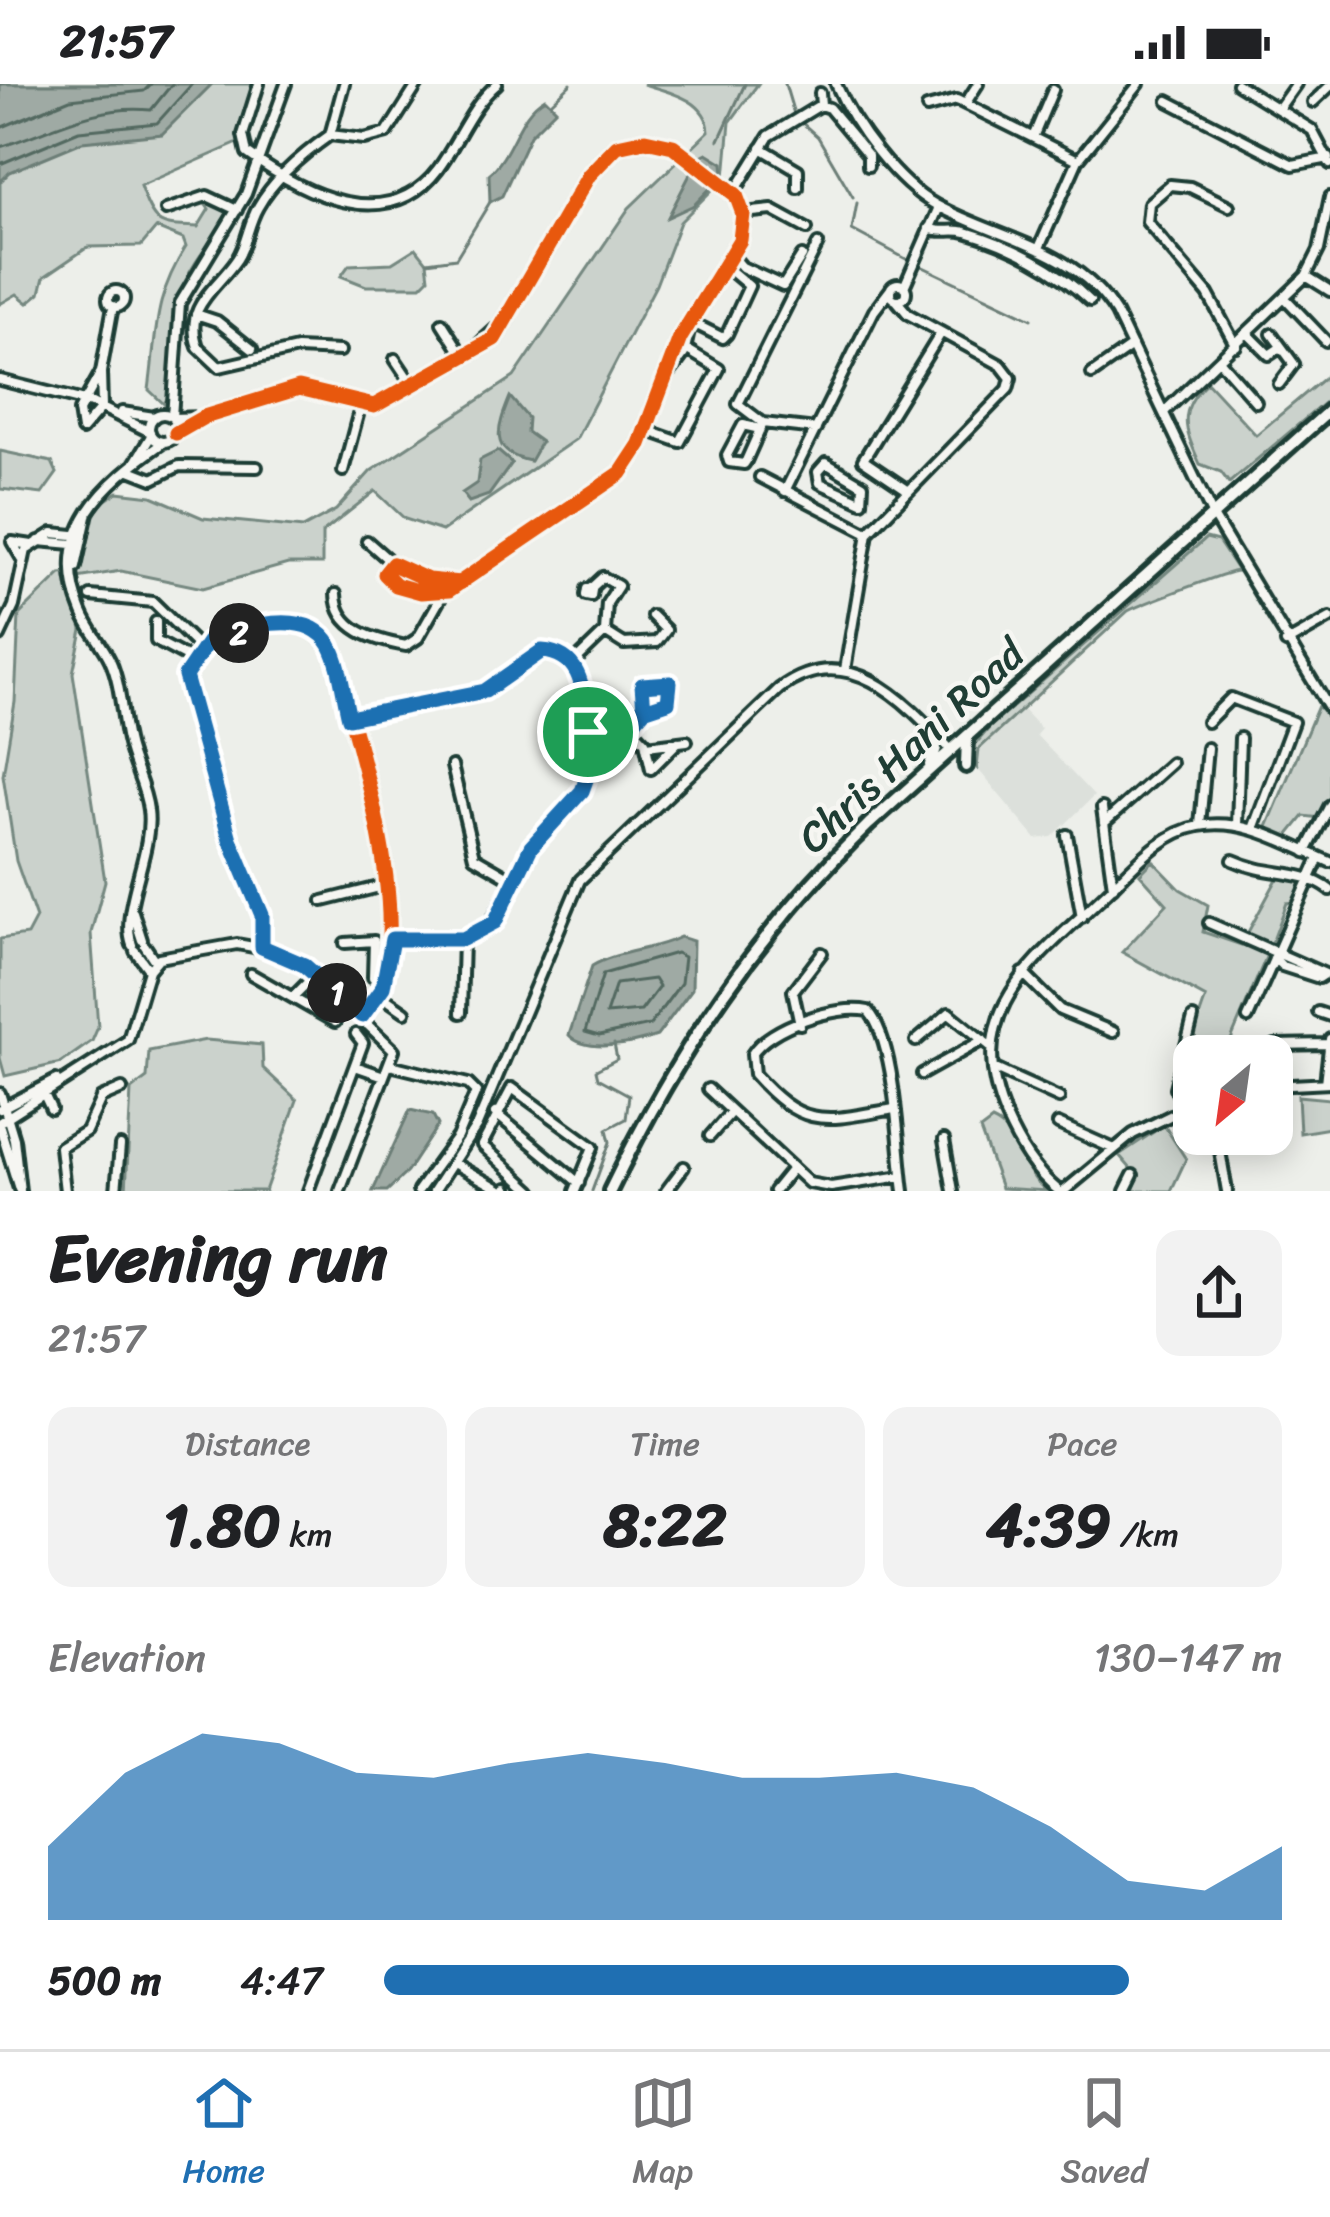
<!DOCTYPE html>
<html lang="en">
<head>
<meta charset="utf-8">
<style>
  body { margin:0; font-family:Sriracha,sans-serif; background:#f2f2f2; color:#202124; height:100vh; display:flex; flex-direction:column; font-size:45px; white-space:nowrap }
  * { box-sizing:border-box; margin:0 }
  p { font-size:39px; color:#757577 }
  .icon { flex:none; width:66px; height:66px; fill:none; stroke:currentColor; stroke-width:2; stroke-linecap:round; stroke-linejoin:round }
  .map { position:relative; height:1107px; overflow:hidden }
  .sheet { display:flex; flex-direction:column; background:#fff; flex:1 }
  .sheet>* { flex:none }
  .needle { width:78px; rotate:209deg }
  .tools { position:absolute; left:1173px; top:951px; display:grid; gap:24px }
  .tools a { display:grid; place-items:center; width:120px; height:120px; border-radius:24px; background:#fff; box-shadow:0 6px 30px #0003; font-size:60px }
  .pin { position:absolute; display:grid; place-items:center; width:102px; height:102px; color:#fff; margin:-51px; border:6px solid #fff; border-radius:50%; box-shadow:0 3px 12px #0007 }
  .km { position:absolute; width:60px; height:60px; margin:-30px; border-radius:50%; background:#222; color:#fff; font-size:33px; line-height:60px; text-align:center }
  .round { display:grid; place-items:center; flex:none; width:126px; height:126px; border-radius:24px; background:#f2f2f2 }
  .head { display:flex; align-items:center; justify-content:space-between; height:204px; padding:0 48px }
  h1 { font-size:66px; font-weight:800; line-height:90px }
  .metrics { display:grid; grid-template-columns:repeat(3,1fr); gap:18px; height:204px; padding:12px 48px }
  .metrics div { display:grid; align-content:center; border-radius:24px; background:#f2f2f2; text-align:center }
  .metrics b { font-size:60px; font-weight:800 }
  .metrics small { font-size:33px; font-weight:400 }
  .metrics p { font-size:33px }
  .chart { height:336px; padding:24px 48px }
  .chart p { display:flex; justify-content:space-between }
  .chart svg { width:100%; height:216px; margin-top:12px; fill:#1f6fb2; opacity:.7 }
  ul { padding:0 48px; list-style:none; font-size:39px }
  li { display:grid; grid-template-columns:192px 144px 1fr; align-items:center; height:90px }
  li i { height:30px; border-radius:15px; background:#1f6fb2 }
  .status { display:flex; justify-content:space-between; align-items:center; height:84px; padding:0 60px; background:#fff; direction:ltr }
  .status svg { height:33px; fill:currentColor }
  .menu { display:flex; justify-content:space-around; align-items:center; height:168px; border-top:3px solid #e0e0e0; background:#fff; font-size:33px; color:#757577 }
  .menu a { display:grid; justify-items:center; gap:6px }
  .menu .on { color:#1f6fb2 }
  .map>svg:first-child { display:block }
  .built { fill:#dce0db }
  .green { fill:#cbd2cc; stroke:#758880; stroke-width:3 }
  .water { fill:#9faaa4; stroke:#6c7e77; stroke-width:3 }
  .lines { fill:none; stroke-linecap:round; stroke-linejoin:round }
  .shore { stroke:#526961; stroke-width:3 }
  .stream { stroke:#6c7e77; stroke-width:3 }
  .minor-casing { stroke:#1f3d34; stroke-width:16 }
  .major-casing { stroke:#1f3d34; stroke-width:20 }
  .minor { stroke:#f6f6f2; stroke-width:8 }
  .major { stroke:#f6f6f2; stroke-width:10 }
  .cycleway-casing { stroke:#f6f6f2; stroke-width:22 }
  .cycleway { stroke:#e8590c; stroke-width:15 }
  .route-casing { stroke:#fff; stroke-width:24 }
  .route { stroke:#1f6fb2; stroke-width:15 }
  .labels { text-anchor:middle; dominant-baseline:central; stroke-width:9; stroke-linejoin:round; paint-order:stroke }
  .street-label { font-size:42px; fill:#1f3d34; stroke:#f6f6f2 }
</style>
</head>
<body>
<div class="status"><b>21:57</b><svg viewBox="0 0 49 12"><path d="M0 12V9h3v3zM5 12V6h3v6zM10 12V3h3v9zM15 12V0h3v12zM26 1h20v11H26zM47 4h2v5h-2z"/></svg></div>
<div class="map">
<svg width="1330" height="1107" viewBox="0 0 1330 1107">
  <rect width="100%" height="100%" fill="#edefea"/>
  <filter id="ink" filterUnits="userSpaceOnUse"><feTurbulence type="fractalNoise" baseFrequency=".00833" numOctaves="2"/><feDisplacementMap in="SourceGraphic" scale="24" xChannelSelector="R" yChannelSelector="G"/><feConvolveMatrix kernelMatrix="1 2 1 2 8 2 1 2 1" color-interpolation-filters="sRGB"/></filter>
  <g filter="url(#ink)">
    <path class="built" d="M 1022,625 L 1041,645 L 1036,651 L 1094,712 L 1052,753 L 1036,755 L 977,684 L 979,665 Z"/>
    <path class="green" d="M 0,0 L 254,0 L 238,59 L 140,102 C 155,145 160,141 198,143 L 209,125 L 203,117 L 211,114 L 234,126 C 214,154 187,183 178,217 C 170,250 183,291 164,320 L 149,306 C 157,247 153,215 186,163 L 183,155 L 156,144 L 141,162 L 88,163 L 44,193 L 40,209 L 28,219 L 17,210 L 0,220 Z
      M 643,0 L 758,0 L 730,38 L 725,93 L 680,138 L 656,201 L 576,355 L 442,447 L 405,435 L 375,407 L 322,449 L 322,480 L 288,480 L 203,504 L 121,487 L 71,495 L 82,546 L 73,589 L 105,797 L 91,849 L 98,943 L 92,957 L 61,979 L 5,992 L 0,974 L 0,855 L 27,851 L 36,834 L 16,777 L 3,691 L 15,618 L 19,531 L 61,490 L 80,488 L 92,435 L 101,419 L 118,408 L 152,412 L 203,434 L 303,444 L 336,426 L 371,387 L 514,293 L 629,124 L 709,47 C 707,15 669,8 643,0 Z
      M 416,164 L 427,178 L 429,194 L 421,202 L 366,202 L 341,192 L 349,181 L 392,179 Z
      M 1330,289 L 1330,314 L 1229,399 L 1221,388 L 1200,380 C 1184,345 1177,326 1207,298 L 1256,351 Z
      M 0,367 L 52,378 L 57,389 L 42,410 L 0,405 Z
      M 1206,454 L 1218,457 L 1238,487 C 1231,486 1139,521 1128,527 L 979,665 L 977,684 L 967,670 L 990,643 Z
      M 1318,622 L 1330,635 L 1330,735 L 1304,732 L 1288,752 L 1267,743 Z
      M 1153,777 L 1180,805 L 1208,821 L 1203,848 L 1241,861 L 1277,795 L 1306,795 L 1295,818 L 1287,819 L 1272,859 L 1230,958 L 1230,972 L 1194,972 L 1194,1015 L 1190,1017 L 1180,1000 C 1192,971 1193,944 1206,914 L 1122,868 L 1167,820 L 1140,790 Z
      M 206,956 L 262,961 L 263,984 L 297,1016 L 265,1107 L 126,1107 L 131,1006 L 147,994 L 149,967 Z
      M 1298,1012 L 1330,1015 L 1330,1044 L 1300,1049 Z
      M 992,1037 C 1022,1050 1020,1088 1047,1107 L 1001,1104 L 980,1046 Z
      M 1164,1041 L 1186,1075 L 1171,1107 L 1133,1107 L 1138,1093 L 1119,1071 Z"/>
    <path class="water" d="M 0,0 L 212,0 L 162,50 L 82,58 L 10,88 L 0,98 Z
      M 545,14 L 556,25 L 530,51 L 502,112 L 490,118 L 489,90 C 514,69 517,30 545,14 Z
      M 707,69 L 723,79 L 724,90 L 694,121 L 668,133 L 699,73 Z
      M 510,313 L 528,334 L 527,348 L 541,358 L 530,377 C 487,369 498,343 510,313 Z
      M 498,367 L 512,379 L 489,411 L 469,418 L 462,409 L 477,399 L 480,376 Z
      M 680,853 L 693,857 L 692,905 L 657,952 C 634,960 586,970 569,951 L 592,882 C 619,866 652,867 680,853 Z
      M 410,1026 L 433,1031 L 438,1041 L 407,1088 L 387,1107 L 373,1107 Z"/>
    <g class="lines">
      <path class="shore" d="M 0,44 L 70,15 L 144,7 L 151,0
        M 0,63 C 52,47 94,20 151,26 L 172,0
        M 0,80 L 79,47 L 157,39 L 192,0
        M 676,869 L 684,873 L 681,899 L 650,941 L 599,952 L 585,948 L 603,890 Z
        M 654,895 L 659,903 L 641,927 L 606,930 L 616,900 Z"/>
      <path class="stream" d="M 785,0 L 794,30
        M 552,18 L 571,0
        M 800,37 L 818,53 L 853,113
        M 719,56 L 745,0
        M 857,119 L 852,146 L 908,176
        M 427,178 L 456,174 L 490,118
        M 917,180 L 1032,235
        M 592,1107 L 610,1058 L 607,1045 L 626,1035 L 629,1011 L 598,994 L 596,986 L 617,975 L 614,960"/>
      <defs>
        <path id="minor" d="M 259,0 L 243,51 L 247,69 C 302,109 387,153 438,85 C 459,57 470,23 497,0
          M 836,0 C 854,42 896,99 936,121 C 1000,156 1075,163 1116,229 L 1213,432 L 1330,626
          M 1237,0 L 1312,46 L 1330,80
          M 820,9 L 821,21
          M 1168,17 L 1293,81 L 1329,74
          M 1313,18 L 1330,2
          M 965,20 L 978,0
          M 927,24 L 957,16 L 1078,76
          M 1279,24 L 1296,0
          M 330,51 L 344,0
          M 1034,51 L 1053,6
          M 761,64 L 798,86 L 798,104
          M 734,109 L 769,52 L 820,21 L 829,24 L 868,71 L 868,82
          M 1229,122 L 1190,103 L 1170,101 L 1149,119 L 1147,138 L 1208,210 L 1236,262
          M 166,126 L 207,112 L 237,126
          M 743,129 L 772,126 L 807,145
          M 929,144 C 941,150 952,144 966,148 C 1010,161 1057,185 1090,217
          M 1039,164 L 1078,76 L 1139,0
          M 731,170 L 742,183 L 783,202 L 802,172
          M 1306,192 L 1330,207
          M890 208a8 8 0 1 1 16 0a8 8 0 1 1-16 0Z
          M 904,203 L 939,123
          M108 215a8 8 0 1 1 16 0a8 8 0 1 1-16 0Z
          M 1286,215 L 1326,257
          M 196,230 L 217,237 L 252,265
          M 691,238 L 723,254 L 727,250 L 749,202 L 724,181
          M 442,239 L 463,272
          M 1248,250 L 1269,271 L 1281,263
          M 1272,250 L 1294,280 L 1279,300
          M 340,267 L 297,265 L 219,283 L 198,263 C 183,221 217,205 237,175 C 247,160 248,140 258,123 C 274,94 303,70 330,51 L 364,55 L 387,49 L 418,0
          M 471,267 L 504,237
          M 395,275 L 413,302
          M 1219,276 L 1256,318
          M 101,288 L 79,327 L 82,346 L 102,323 L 101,288 L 113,222
          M 670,289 L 684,270 L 691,238
          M 1092,290 L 1132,262
          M 0,296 L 92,319 L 150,348
          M 122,328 L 154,333
          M 1164,328 L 1306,192 L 1319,166 L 1330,113
          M149 344a14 14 0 1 1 28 0a14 14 0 1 1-28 0Z
          M 172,333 L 180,219 L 246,110 L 286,0
          M 173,334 L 203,333
          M 760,345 L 743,341 L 727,371 L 729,378 L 744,380 L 746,377 L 763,339
          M 816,345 L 763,339 L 738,320 L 818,160
          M 646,346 L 680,358 L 719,285 L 686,265
          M 176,349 L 204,333 L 299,304 L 374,322 L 494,255 L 589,91 L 617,62 L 645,56 L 673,62 L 736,111 L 743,130 L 740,156 L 680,254 L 640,360 L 621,389 L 449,506 L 421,508 L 396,501 L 385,490 L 393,480 L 428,496 L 460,499
          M 826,379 L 863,401 L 862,418 L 820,399 L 818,388 Z
          M 134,380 L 151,352
          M 130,386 L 153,395 L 179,382 L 257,383
          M 343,387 L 358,331
          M 760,393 L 868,449 L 1008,305 L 1011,294 L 1001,281 L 908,230 L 897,217
          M 785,407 L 874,227 L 890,206
          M 909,407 L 863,376 L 941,249
          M 39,457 L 72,460
          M 367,457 L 392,479
          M 22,475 L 12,458 L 32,461
          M 76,483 L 88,428
          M 587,505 L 592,506 L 591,512 L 586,511 Z
          M 590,505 L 603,493 L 618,502 L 607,519 L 605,548
          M 336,510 C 337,546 374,556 406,562 L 418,554 L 444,508
          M 91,512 L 153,518 L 201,565
          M 156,538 L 156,557 L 192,576
          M 605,548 L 624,560 L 657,558 L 666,546 L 652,532
          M 0,552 L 14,522 L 26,466 L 53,449 L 83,452
          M 1286,559 L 1330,534
          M 573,579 L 605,548
          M 845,586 L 868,449
          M 349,634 L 485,607 L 542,567 L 573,579 L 581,598 L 590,675 L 582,707 L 531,763 L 487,845 L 463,855 L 392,855
          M 1207,638 L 1231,614 L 1293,638 L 1253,745
          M 630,642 L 644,625 L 671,615 L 670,599 L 642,601 L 644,625
          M 630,642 L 645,658 L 651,685 L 678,658
          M 588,648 L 630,642
          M 647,662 L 687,657
          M 452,682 L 474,773 L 512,795
          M 1102,724 L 1113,803
          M 1104,739 L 1171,679
          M 1200,741 L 1207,664
          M 1237,742 L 1240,654
          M 1067,751 L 1082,833
          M 1306,768 L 1330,721
          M 1233,776 C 1272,794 1298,783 1330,806
          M 323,817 L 387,801
          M 133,828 L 142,856
          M 1209,839 L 1325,890
          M 345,859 L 374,857 L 373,893
          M 132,861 C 119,826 154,768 148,726 C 145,701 132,681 127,656 C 121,630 121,600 110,576 C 102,559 89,546 82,528 C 48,448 104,400 164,358
          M 145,862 L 155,877
          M 262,863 L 262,831 L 230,755 L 185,593 L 208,558 C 245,541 311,521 333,568 C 354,654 429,866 362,932
          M 135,867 L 149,886
          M 1274,874 L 1282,882 L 1319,894 L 1325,890
          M 1023,889 L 1060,926 L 1113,948
          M 251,890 L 335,938
          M 379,910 L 405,928
          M 294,912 L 316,890
          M 1318,928 L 1330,932
          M 461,929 L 463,855
          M 1248,934 L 1319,774
          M 800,940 L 793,907 L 822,869
          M 916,957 L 949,929 L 990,962
          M 1275,961 L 1328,960
          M 390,981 L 468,1000 L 476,1008 L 457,1053 L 418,1107
          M 355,982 L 384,992
          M 993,984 L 1059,1014
          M 922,990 L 983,956
          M 1325,999 L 1330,955
          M 1272,1002 L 1330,999
          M 708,1005 L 809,1099 L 831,1103 L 902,1092
          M 42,1006 L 51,1025
          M 0,1009 L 14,1055 L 20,1107
          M 1185,1023 L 1175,1004 L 1193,934
          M 0,1025 L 56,996
          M 894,1025 C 824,1037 804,1046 754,990 L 752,970 C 768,943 837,920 868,927 C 896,956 898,1065 904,1107
          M 495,1029 L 579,1099
          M 0,1038 L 128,956 L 149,886 L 159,874 L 237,860 L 275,867 L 305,881 L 394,966 L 340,1107
          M 1058,1040 L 1112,1064
          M 0,1043 L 19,1105
          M 1217,1050 L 1227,1107
          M 710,1052 L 731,1028
          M 944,1056 L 953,1107
          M 455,1080 L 499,1105
          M 507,1104 L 508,1107
          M 65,1107 L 60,1063 L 86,1047 L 101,1014 L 122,1005
          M 116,1107 L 120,1062
          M 308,1107 L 363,959 L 356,950
          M 434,1107 L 477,1041 L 580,796 L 779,605 C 848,554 905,617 951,666
          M 532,1107 L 482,1061 L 512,1004 L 593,1063 L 575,1107
          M 666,1107 L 684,1083
          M 774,1107 L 791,1086
          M 1059,1107 C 1034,1087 1019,1062 1006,1033 C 961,926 1034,878 1104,811 C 1132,785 1160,749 1199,742 C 1245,733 1289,761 1330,778
          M 1064,1107 L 1133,1050 L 1194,1020
          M 1125,1107 L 1133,1091"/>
        <path id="major" d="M 930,644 L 936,664 L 930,681
          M 966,682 L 967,654
          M 610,1107 C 677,968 758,847 869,740 L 1330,326"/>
      </defs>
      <use href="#minor" class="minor-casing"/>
      <use href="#major" class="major-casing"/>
      <use href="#minor" class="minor"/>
      <use href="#major" class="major"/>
      <defs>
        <path id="cycleway" d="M 176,349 L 204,333 L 299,304 L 374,322 L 494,255 L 589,91 L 617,62 L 645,56 L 673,62 L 736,111 L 743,130 L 740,156 L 680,254 L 640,360 L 621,389 L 449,506 L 421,508 L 396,501 L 385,490 L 393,480 L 428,496 L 460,499
          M 262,863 L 262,831 L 230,755 L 185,593 L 208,558 C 245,541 311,521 333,568 C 354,654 429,866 362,932"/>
      </defs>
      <use href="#cycleway" class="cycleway-casing"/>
      <use href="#cycleway" class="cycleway"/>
    </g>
  </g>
  <g class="lines" filter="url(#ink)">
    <defs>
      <path id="route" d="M 588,648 L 590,685 L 582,707 L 531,763 L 495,838 L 463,855 L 392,855 L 383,903 L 362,932 L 304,881 L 262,863 L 262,831 L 230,755 L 185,592 L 208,558 C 239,543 308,522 330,561 C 341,581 343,611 349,634 L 485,607 L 542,567 C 586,570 583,613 588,648 L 630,642 L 644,626 L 668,618 L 670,599 L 642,601 L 644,626 L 630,642 L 588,648"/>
    </defs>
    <use href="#route" class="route-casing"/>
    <use href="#route" class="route"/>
  </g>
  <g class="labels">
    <g class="street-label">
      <text transform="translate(911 662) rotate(-43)">Chris Hani Road</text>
    </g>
  </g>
</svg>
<div class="tools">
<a><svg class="needle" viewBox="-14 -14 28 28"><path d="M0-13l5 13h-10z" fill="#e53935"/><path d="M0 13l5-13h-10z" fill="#757577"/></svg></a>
</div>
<div class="pin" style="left:588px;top:648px;background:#1e9e55"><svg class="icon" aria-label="arrive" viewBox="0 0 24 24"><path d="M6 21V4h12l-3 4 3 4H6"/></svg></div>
<b class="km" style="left:337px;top:909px">1</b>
<b class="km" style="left:239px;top:549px">2</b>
</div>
<section class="sheet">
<div class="head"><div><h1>Evening run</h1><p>21:57</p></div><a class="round"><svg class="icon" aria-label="share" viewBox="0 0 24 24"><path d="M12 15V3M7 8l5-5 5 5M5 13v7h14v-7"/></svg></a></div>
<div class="metrics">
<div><p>Distance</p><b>1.80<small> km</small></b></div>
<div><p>Time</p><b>8:22</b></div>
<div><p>Pace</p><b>4:39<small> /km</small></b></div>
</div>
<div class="chart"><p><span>Elevation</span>130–147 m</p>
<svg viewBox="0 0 160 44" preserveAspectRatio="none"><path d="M0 44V29L10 14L20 6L30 8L40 14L50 15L60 12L70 10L80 12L90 15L100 15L110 14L120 17L130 25L140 36L150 38L160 29V44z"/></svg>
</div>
<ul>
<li><b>500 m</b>4:47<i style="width:83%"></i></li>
</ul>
</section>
<nav class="menu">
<a class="on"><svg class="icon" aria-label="home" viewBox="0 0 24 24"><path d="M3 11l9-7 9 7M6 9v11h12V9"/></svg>Home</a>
<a><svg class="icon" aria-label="map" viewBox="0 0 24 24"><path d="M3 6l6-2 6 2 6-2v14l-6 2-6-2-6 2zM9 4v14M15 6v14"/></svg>Map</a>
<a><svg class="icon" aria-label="saved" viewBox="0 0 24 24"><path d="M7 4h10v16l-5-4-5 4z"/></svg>Saved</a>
</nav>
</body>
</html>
